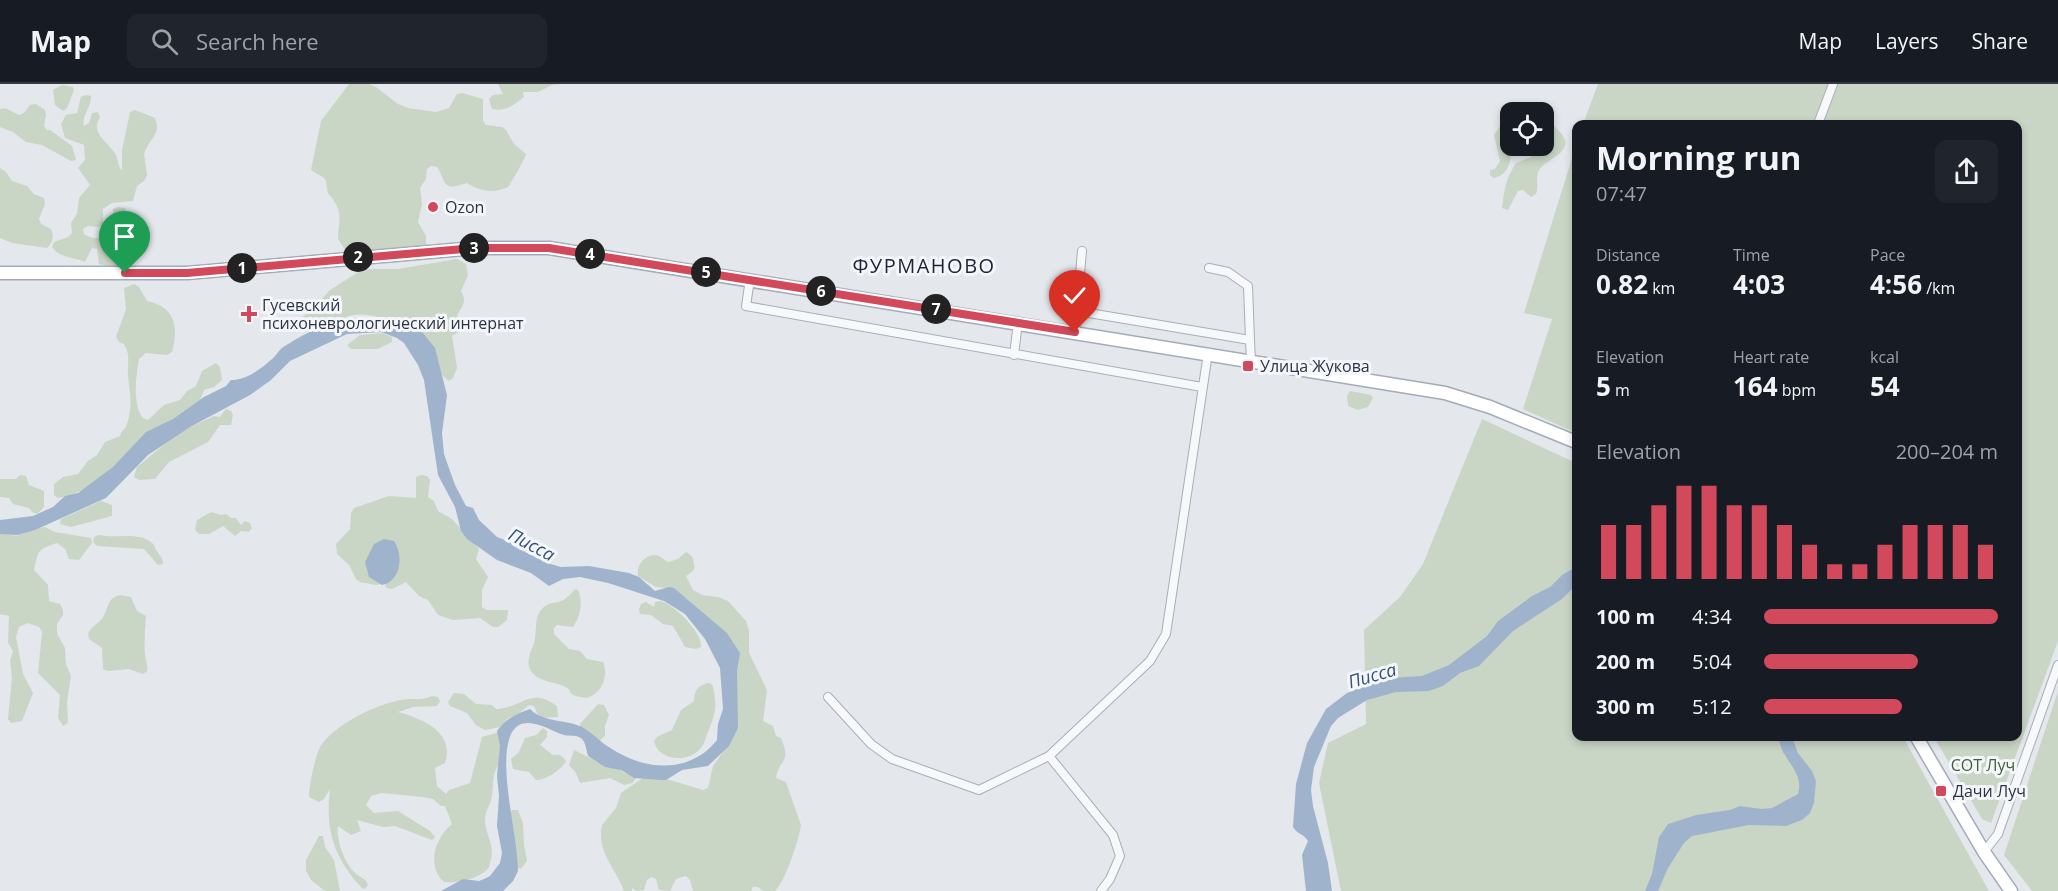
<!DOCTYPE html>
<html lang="en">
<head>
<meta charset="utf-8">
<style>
  body { margin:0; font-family:"Open Sans",sans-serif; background:#20242c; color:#f1f3f6; height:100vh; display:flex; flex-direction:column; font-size:22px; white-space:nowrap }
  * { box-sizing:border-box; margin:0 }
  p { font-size:20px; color:#9ea1a6 }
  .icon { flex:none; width:33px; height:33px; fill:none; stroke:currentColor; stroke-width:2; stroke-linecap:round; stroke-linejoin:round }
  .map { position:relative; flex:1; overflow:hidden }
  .drawer { position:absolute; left:1572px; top:36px; width:450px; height:621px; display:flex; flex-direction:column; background:#171b24; border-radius:12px; box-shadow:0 3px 9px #0003 }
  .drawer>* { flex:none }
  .fabs { position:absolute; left:1500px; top:18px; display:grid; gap:12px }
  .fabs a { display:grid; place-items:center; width:54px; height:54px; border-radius:12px; background:#171b24; box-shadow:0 3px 9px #0003; font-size:30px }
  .pin { position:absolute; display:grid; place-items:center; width:51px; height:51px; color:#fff; margin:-62px -26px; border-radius:50% 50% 50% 0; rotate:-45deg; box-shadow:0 0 6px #0007 }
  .pin .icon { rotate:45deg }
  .km { position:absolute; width:30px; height:30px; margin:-15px; border-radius:50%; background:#222; color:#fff; font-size:16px; line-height:30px; text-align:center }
  .round { display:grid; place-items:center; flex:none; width:63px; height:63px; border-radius:12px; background:#20242c }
  .summary { display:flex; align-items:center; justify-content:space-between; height:102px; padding:0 24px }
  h1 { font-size:33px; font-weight:700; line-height:45px }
  .figures { display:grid; grid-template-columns:repeat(3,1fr); gap:9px; height:102px; padding:6px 24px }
  .figures div { display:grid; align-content:center }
  .figures b { font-size:26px; font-weight:700 }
  .figures small { font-size:16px; font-weight:400 }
  .figures p { font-size:16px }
  .chart { height:168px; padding:12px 24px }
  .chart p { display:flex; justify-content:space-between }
  .chart svg { width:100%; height:108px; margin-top:6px; stroke:#d1495b; stroke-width:6 }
  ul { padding:0 24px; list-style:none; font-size:20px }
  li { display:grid; grid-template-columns:96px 72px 1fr; align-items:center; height:45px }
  li i { height:15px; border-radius:8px; background:#d1495b }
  header { display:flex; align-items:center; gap:36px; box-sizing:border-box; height:84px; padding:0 30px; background:#171b24; border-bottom:2px solid #363941 }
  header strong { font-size:28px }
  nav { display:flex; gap:33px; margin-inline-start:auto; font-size:21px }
  .search { width:420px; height:54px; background:#20242c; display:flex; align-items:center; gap:15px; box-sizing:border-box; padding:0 21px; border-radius:12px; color:#9ea1a6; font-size:22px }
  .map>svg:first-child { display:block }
  .green { fill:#c9d6c5 }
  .water { fill:#9fb4cc }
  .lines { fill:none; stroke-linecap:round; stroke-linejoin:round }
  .street-casing { stroke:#a9aeb7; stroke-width:10 }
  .primary-casing { stroke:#a3abb8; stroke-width:15 }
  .street { stroke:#f7f8fa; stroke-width:8 }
  .primary { stroke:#fff; stroke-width:12 }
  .route-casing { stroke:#fff; stroke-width:12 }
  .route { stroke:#d1495b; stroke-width:8 }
  .poi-dot { fill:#d1495b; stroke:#f4f6f9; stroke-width:2 }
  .labels { text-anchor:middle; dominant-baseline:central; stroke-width:6; stroke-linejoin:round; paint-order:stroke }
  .poi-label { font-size:16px; fill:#2b3445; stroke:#f4f6f9; text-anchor:start }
  .park-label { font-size:16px; fill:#3f6138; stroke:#f4f6f9 }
  .water-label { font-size:18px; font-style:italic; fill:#34527a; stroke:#f4f6f9 }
  .quarter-label { font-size:20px; letter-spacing:1.5px; fill:#1d2536; stroke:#f4f6f9 }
</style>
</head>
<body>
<header>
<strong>Map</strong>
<div class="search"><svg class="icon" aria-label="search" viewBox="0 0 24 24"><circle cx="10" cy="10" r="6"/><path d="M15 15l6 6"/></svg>Search here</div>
<nav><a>Map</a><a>Layers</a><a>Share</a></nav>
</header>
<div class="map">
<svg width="2058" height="807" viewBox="0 0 2058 807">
  <rect width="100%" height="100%" fill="#e4e7ec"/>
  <path class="green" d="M 349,0 L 369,0 L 376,3 L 398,20 L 408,24 L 436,28 L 449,24 L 457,10 L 462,9 L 483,15 L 483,37 L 486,41 L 502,43 L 506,46 L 514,60 L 526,70 C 525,75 511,99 508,103 C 493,110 479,107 467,99 C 441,108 447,98 437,83 L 431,82 L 427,85 L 426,95 L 420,104 L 422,120 L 418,138 L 426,152 L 426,162 L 400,166 L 346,167 L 338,155 C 339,132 344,128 328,109 C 324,88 328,98 311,86 L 321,37 Z
    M 498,0 L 560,0 L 552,1 L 538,8 L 523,8 L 524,13 C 513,21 507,28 492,25 L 489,15 L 493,11 L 503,10 Z
    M 1598,0 L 2058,0 L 2058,557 L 1991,739 L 1982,735 L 1934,653 L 2018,652 L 2018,40 L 1583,40 Z
    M 62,1 L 73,3 L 74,6 L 67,24 L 63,27 L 55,21 L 53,6 Z
    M 86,11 L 91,12 C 92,23 81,31 84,42 L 89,39 L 92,29 L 98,28 L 100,33 C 90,49 107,57 115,69 C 119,76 117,81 122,87 L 122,66 L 130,28 L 135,26 L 155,34 C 162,51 148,55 144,70 L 147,91 L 145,96 L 137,102 L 133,117 L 112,119 L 103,125 L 103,141 L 98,143 L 88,142 L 83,145 L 84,150 C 94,157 106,154 113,146 L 113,125 L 118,123 L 125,124 L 131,144 L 130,150 L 121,155 L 119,160 L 130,177 L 119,184 L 99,180 L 97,165 L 92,164 L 85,178 C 74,173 59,174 52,163 L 54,158 L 68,153 L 72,149 L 71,139 L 77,130 L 79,114 L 90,101 L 78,84 L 85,76 L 84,61 L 65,54 L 61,40 L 66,31 L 77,29 L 81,13 Z
    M 36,20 L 45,26 L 46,31 L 44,42 L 47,46 L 50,46 L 72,62 L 76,76 L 71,77 L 42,61 L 26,58 L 13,48 L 0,43 L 0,25 L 5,24 L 19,31 L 24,29 L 30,21 Z
    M 1510,36 C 1510,53 1518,90 1494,94 L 1490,91 L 1490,86 L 1495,85 L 1500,77 L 1494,51 L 1503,38 Z
    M 1544,37 C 1551,38 1554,41 1559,47 C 1579,67 1547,74 1539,86 C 1535,93 1539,102 1536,110 L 1531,113 L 1523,106 L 1518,107 L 1508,126 L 1502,124 C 1505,104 1505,96 1516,79 L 1531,73 L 1534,69 L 1533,64 L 1529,62 L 1544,62 Z
    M 1576,61 L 1576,349 L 1523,325 L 1552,235 L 1524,229 Z
    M 0,84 L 6,88 L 12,97 L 27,102 L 34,110 L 44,114 L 45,120 L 39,135 L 41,140 L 51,145 C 54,153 53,158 47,164 L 12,159 L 0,154 Z
    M 457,175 L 466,180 L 468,191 L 461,207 C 467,217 463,222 457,231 L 463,246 L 452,252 L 457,284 L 453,294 L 449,297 C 432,285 429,260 416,247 C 411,242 400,241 394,239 C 380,234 370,229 354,231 C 335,234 318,254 298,246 L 295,241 L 297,236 L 311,227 L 330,206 L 363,185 L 398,185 Z
    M 134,200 L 139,203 L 147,217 C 175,223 179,242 172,268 L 167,271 L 146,269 L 139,275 C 136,293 132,319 143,334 L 148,336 L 164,321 L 180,316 L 187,307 L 196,302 L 202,287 L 216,279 L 220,283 L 222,296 L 214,303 L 204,306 L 198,321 L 122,376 L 94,401 L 69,412 L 58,414 L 54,411 L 54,400 L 63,393 L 78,390 L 88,377 L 97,371 L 105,358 L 120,352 C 121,346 126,345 127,340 C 133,321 130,311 128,292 C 127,280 131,271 124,260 L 119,258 L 116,253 L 126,225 L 124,204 Z
    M 382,249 L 392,253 L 392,258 L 378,265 L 351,265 L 347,261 L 360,251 Z
    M 1350,307 L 1371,311 L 1373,314 L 1368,323 L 1358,326 L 1348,322 L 1347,312 Z
    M 226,325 L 231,327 L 233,331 L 231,341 L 220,341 L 208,358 L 169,378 L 155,395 L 139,396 L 134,393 L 137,383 L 179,348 L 214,332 L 220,333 Z
    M 1482,335 L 1576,379 L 1576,652 L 1903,653 L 1989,807 L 1341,807 L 1319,699 L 1328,659 L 1366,640 L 1364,546 L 1400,513 L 1423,480 Z
    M 20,391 L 26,392 L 29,401 L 44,407 L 44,423 L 37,430 L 32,428 L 29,424 L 13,420 L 9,414 L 0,413 L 0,395 L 16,395 Z
    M 421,391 L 427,392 L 430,396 L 428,413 L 434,417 L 438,427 L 452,435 L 479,465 L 476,475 L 488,493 L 482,506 L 482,523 L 487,526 L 508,526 L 507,536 L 498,543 L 493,543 L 480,534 L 453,536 L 438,531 L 428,516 L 419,512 L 406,498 L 392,505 L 386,504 L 385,499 L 376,501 L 360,498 L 356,495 L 349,481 L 337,470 L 336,460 L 350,445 L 351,429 L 354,424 L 389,412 L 416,414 L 416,393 Z
    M 101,417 L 112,421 L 112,432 L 71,443 L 60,440 L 61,435 Z
    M 211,428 L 221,431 L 226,430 L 231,434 L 236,434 L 241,441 L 245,437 L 250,439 L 252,444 L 249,448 L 241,447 L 235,452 L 223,442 L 209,450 L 199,450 L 195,446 L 197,436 Z
    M 45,443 L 55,448 L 91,454 L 92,459 L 79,476 L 69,475 L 65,465 L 57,459 C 37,466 39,465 34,486 L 48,501 L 49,517 L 60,520 L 63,526 L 63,531 L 57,540 L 57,550 L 65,564 L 66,580 L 71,592 L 67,618 L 68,639 L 63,642 L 58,634 L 60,611 L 38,589 L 42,548 L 39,543 L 28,539 L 19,543 L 16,553 L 23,590 L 33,609 L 22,637 L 11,639 L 8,635 L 12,593 L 10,577 L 13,567 L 8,559 L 9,532 L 0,530 L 0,449 L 17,452 L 19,447 Z
    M 99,451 C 114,455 140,447 152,459 C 156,462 154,464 157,467 C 160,473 163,472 163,480 L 158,481 L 144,465 L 97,462 L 93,458 L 94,453 Z
    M 686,468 C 693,471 695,478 694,486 L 686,492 L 693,506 L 702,511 L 718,513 L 728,517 L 746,537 L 749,547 L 749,569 L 767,606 L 763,637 L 773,642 L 776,652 L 781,654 C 792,681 779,674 776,694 L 786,698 C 791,713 796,727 801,741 C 799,756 785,798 775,807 L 763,807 L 758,803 L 753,803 L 751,807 L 693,807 L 690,796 L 686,792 L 676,795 L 670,807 L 659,806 L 656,795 L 651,793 L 647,796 L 644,806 L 637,807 L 632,804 L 632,807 L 624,807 C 616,785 596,767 602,741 L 616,724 L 621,709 L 643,694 L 663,694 L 703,706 L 708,704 L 713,682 L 725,665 L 728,600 L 692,520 L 689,516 L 666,504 L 656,503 L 638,492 C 636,482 644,471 655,471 C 660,471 664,476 668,478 L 678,475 Z
    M 575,505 L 578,506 C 583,518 581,532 573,543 L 557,541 L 554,544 L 554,550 L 569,565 L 580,567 L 587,575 L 603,578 C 609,592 602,609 587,614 C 583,613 577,613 573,611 C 571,610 570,606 567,604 C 557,597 536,599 530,585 C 525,573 534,565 535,554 C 537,543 534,531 544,523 C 555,514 559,525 575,505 Z
    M 120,511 L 131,513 L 137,527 L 146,532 C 145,545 144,560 145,572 C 146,577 148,581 147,587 L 143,590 L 129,585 L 108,587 L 103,585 L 102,564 L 89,555 L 88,550 C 91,543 97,540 102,535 C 109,525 106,514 120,511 Z
    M 660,517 C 673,519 703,549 701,563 L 696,565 L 685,563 L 673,542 L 663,540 L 651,531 L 640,530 L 639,525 L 641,520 L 646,518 L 654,523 L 655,518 Z
    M 710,599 L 713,602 C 717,624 716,628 708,648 C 705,654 705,660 700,665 C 688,679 658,677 654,657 L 657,653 L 672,646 L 681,626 L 694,617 C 694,606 699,600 710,599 Z
    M 2058,607 L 2058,807 L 2032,807 L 2004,771 Z
    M 454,609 L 464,610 L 476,620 L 492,621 L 496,625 C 522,624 530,602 557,622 L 558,633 L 542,634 L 538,631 L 534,622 L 529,621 L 517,631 L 507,635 L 500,643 L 485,646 L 476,641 L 467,629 L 450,622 L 448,618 Z
    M 432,612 L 438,613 L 440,617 L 437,622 L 413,623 L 398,628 C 424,635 455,649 445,679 L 435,684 L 437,702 L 446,710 L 449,706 L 470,699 L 482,653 L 503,647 L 502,677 C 490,688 495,701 491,716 C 489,724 484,729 485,738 C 488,758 496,761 489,783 C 482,794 457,800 444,798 C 426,781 435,754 452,740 L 445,722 L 441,722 L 433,715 L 423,713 L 381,709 L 371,712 L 366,721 L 374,729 L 398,727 L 430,747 L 435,753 L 432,756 L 395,742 L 383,743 L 357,736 L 361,747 L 351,751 L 338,742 C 336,756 344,778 354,788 C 360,794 366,794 368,801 L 365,805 L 362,804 C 334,774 325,746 330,705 L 324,715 L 319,718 L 309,713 C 309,703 315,669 322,660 C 338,639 375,621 401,616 C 414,613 419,618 432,612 Z
    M 598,620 L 604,621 L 609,631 L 605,642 L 605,652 L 597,659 L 587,659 L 580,651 L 580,640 Z
    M 543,644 L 547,647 L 547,653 L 540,661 L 553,671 C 559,670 562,671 566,677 C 562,685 545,697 536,696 L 529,688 L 513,685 L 511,675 L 519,668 L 525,654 L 536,651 Z
    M 574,666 L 604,681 L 615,682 L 624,689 L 639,691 L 632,699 L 624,701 L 610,694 L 580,699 L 576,689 L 569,681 Z
    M 512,726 L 518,726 L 523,739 L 524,761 L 527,777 L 521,785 L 516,783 L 510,730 Z
    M 319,752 L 323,752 L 325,763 L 334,776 L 340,807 L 325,807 L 311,796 L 306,787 L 306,776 Z"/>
  <path class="water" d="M 359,234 L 413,244 L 423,249 L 435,264 L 447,311 L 442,349 L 444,370 L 455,401 L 466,422 L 473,424 L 479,436 L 497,453 L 510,458 L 515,463 L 547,479 L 561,483 L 589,482 L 629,489 L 639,493 L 655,507 L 669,503 L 674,504 L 727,549 L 740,569 L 737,587 L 738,644 L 729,662 L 708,682 L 682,686 L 666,696 L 661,696 L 634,694 L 621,686 L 605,683 L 588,672 C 586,666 586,659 582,655 C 576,650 571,653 564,651 C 549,646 522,627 511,650 C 497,681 518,751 518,787 L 513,797 L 503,807 L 441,807 L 463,795 L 479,797 L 484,795 L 490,792 L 500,779 L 502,769 L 497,742 L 499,712 L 497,692 L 500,662 L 497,647 C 505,635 516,630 530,625 C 544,639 565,635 582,643 C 593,649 601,659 612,665 C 646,687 690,690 717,656 L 718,640 L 723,625 L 720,584 L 705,555 L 685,530 L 664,517 L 608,499 L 580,493 L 563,495 L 549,502 L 531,489 L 497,476 L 467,455 L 461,447 L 455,423 L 438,391 L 424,296 L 418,281 L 404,259 L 397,254 L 381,248 L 347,250 L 290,277 L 271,296 L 250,311 L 190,343 L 148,371 L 106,414 L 35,446 L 17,451 L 0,450 L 0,436 L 33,432 L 53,423 L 65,412 L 78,409 L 113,383 L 146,348 L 173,335 L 204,313 L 226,302 L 231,296 C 245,297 261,285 272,275 C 277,271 279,265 285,262 C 307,248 333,235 359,234 Z
    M 384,455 L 394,457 C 404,471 401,497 382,501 L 369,493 L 365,478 L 374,460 Z
    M 1576,483 L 1576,501 L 1562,515 L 1513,547 L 1479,582 L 1460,589 L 1443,602 L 1429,607 L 1396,608 L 1367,616 L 1338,634 L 1331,642 L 1314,683 L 1311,706 L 1313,722 L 1328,779 L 1332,807 L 1306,807 L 1302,771 L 1308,757 C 1304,750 1297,750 1293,743 L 1296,700 L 1307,659 L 1326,625 L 1347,609 L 1357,605 L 1390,594 L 1422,592 L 1449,581 L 1487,552 L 1498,537 L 1532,512 L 1550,503 L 1562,491 Z
    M 1778,653 L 1792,653 L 1798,669 L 1812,687 L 1816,697 L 1814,719 L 1810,729 L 1802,736 L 1786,742 L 1749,741 L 1692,752 L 1684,759 L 1668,784 L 1658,807 L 1645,807 L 1652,790 L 1659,753 L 1668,740 L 1696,731 L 1730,726 L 1740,722 L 1761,725 L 1772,724 L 1798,710 C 1803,694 1792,683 1785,671 C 1781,666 1780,658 1778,653 Z"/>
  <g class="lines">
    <defs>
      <path id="street" d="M 1818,40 L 1833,0
        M 1209,184 L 1228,188 L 1248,202 L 1250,256
        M 750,195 L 746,222 L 1202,303
        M 1077,227 L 1250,256 L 1251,277
        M 1075,248 L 1082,167
        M 1014,271 L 1018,238
        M 828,613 L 871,660 L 892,675 L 979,706 L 1049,672 L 1150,577 L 1166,550 L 1208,269
        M 1049,672 L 1113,751 L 1120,772 L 1110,795 L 1101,807
        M 1984,768 L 1998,750 L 2058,581"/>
      <path id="primary" d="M 0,189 L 187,189 L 475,164 L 549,164 L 1445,309 L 1490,323 L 1576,358
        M 1916,652 L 1984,768 L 2011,807"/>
    </defs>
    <use href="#street" class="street-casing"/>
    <use href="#primary" class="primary-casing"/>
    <use href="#street" class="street"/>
    <use href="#primary" class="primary"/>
  </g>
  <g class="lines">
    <defs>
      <path id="route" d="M 125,189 L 187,189 L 475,164 L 549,164 L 1075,248"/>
    </defs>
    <use href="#route" class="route-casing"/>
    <use href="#route" class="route"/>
  </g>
  <g class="poi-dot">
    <circle cx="433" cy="123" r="6"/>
    <path d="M246 221h6v6h6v6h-6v6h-6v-6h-6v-6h6z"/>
    <rect x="1242" y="276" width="12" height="12" rx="3"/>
    <rect x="1935" y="701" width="12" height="12" rx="3"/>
  </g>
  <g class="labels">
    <g class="poi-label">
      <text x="445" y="123">Ozon</text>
      <text x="262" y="221">Гусевский<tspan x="262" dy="18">психоневрологический интернат</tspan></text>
      <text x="1260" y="282">Улица Жукова</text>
      <text x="1953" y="707">Дачи Луч</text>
    </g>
    <g class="park-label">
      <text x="1983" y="681">СОТ Луч</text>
    </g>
    <g class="water-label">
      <text transform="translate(532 460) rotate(28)">Писса</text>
      <text transform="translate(1372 591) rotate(-16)">Писса</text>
    </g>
    <g class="quarter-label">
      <text x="924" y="181">ФУРМАНОВО</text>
    </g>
  </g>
</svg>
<div class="fabs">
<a><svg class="icon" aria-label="locate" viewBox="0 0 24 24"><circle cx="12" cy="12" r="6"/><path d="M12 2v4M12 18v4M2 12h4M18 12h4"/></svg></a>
</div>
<div class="pin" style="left:125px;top:189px;background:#1e9e55"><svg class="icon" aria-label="arrive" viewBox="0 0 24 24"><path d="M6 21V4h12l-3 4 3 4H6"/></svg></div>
<div class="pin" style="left:1075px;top:248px;background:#d93025"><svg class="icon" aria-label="check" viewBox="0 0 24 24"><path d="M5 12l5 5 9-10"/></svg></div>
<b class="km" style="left:242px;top:184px">1</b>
<b class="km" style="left:358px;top:173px">2</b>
<b class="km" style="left:474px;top:164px">3</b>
<b class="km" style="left:590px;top:170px">4</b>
<b class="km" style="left:706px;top:188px">5</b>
<b class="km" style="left:821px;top:207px">6</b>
<b class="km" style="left:936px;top:225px">7</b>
<section class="drawer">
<div class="summary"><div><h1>Morning run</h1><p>07:47</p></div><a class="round"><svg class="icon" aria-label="share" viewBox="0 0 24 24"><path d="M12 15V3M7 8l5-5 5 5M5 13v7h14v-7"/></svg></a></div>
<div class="figures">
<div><p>Distance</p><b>0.82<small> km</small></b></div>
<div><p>Time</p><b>4:03</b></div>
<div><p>Pace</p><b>4:56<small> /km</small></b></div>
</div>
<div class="figures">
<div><p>Elevation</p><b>5<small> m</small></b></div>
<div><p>Heart rate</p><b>164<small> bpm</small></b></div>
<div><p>kcal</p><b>54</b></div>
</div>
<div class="chart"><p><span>Elevation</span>200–204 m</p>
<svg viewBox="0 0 160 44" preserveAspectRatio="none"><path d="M5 44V22M15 44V22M25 44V14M35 44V6M45 44V6M55 44V14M65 44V14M75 44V22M85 44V30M95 44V38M105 44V38M115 44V30M125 44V22M135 44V22M145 44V22M155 44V30"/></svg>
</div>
<ul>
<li><b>100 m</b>4:34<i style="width:100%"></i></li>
<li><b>200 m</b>5:04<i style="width:66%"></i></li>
<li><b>300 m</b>5:12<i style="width:59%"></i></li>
</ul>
</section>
</div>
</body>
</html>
